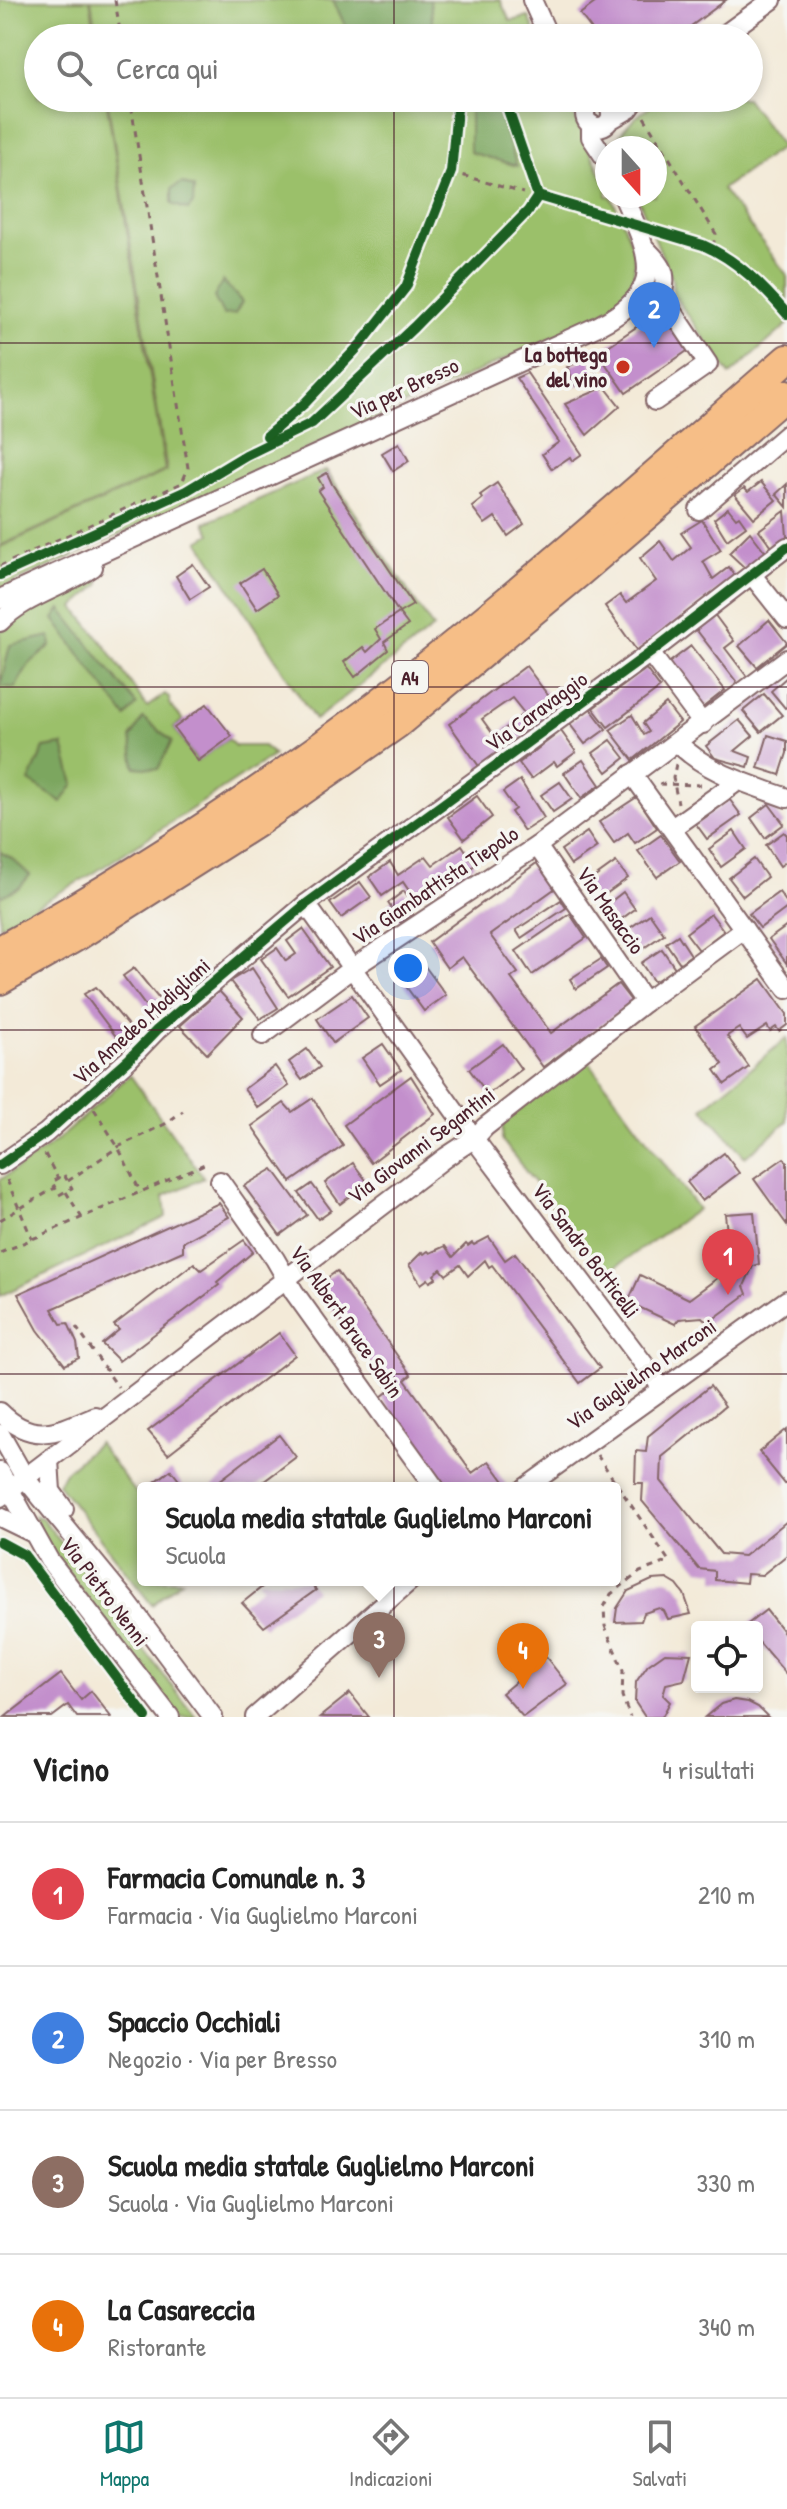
<!DOCTYPE html>
<html lang="it">
<head>
<meta charset="utf-8">
<style>
  body { margin:0; font-family:"Patrick Hand",sans-serif; background:#f6f6f6; color:#222 }
  .controls { position:absolute; right:24px; bottom:24px; display:grid; overflow:hidden; border-radius:8px; box-shadow:0 4px 12px #0003 }
  .controls button { width:72px; height:72px; display:grid; place-items:center; padding:0; border:0; border-bottom:2px solid #e0e0e0; background:#fff; color:#222; font:40px sans-serif }
  .compass { position:absolute; left:595px; top:136px; width:72px; height:72px; border-radius:50%; background:#fff; box-shadow:0 4px 12px #0003; rotate:159deg }
  .you { position:absolute; left:408px; top:968px; width:28px; height:28px; margin:-20px; border:6px solid #fff; border-radius:50%; background:#1a73e8; box-shadow:0 0 0 12px #1a73e833 }
  .badge { display:grid; place-items:center; width:52px; height:52px; border-radius:50%; background:#0f766e; color:#fff; font-size:26px; font-weight:700 }
  .pin { position:absolute; translate:-50% -66px; filter:drop-shadow(0 2px 4px #0008) }
  .pin::after { content:''; position:absolute; top:42px; width:28px; height:24px; background:inherit; clip-path:polygon(0 0,100% 0,50% 100%) }
  .popup { position:absolute; left:137px; top:1482px; width:484px; height:104px; box-sizing:border-box; display:grid; place-content:center; border-radius:8px; background:#fff; filter:drop-shadow(0 2px 6px #0005); font-size:26px; white-space:nowrap; color:#767676 }
  .popup b { font-size:30px; color:#222 }
  .popup::after { content:''; position:absolute; left:50%; top:100%; margin-left:-16px; border:16px solid transparent; border-top-color:#fff }
  .list { margin:0; padding:0; list-style:none }
  h2 { display:flex; justify-content:space-between; align-items:center; height:104px; margin:0; padding:0 32px; font-size:34px }
  h2 small { font-size:26px; font-weight:400; color:#767676 }
  .list li { display:grid; grid-template-columns:52px 1fr auto; gap:24px; align-items:center; box-sizing:border-box; height:144px; padding:0 32px; border-top:2px solid #e0e0e0 }
  .list b { display:block; font-size:30px; white-space:nowrap }
  .list p { margin:0; font-size:26px; white-space:nowrap; color:#767676 }
  .list em { font-size:26px; font-style:normal; color:#767676 }
  .icon { flex:none; width:44px; height:44px; fill:none; stroke:currentColor; stroke-width:2; stroke-linecap:round; stroke-linejoin:round }
  .map { position:relative; flex:none; width:787px; height:1717px; overflow:hidden }
  .search { position:absolute; background:#fff; box-shadow:0 4px 12px #0003; left:24px; right:24px; top:24px; height:88px; display:flex; align-items:center; gap:20px; box-sizing:border-box; padding:0 28px; border-radius:44px; color:#767676; font-size:30px }
  .sheet { height:680px; background:#fff }
  nav { display:flex; justify-content:space-around; align-items:center; box-sizing:border-box; height:112px; border-top:2px solid #e0e0e0; background:#fff; font-size:22px; color:#767676 }
  nav a { display:grid; justify-items:center; gap:4px }
  nav .on { color:#0f766e }
  .map>svg:first-child { display:block }
</style>
</head>
<body>
<div class="map">
<svg width="787" height="1717" viewBox="0 0 787 1717">
  <rect width="100%" height="100%" fill="#f6f6f2"/>
  <filter id="ink" filterUnits="userSpaceOnUse"><feTurbulence type="fractalNoise" baseFrequency=".0125" numOctaves="2"/><feDisplacementMap in="SourceGraphic" scale="16" xChannelSelector="R" yChannelSelector="G"/><feConvolveMatrix kernelMatrix="1 2 1 2 8 2 1 2 1" color-interpolation-filters="sRGB"/></filter>
  <filter id="wash" filterUnits="userSpaceOnUse"><feTurbulence type="fractalNoise" baseFrequency=".006" numOctaves="4" result="noise"/><feDisplacementMap in="SourceGraphic" scale="32" xChannelSelector="R" yChannelSelector="G"/><feGaussianBlur stdDeviation="1.8" result="paint"/><feColorMatrix in="noise" values="0 0 0 0 0 0 0 0 0 0 0 0 0 0 0 0 0 1.4 0 .05"/><feComposite in="paint" operator="in"/></filter>
  <g filter="url(#wash)">
    <rect width="100%" height="100%" fill="#f3ead8"/>
    <!-- green -->
    <g fill="#9bc06b" stroke="#72704b" stroke-width="2">
      <polygon points="0,0 90,0 96,38 38,38 38,98 106,98 165,471 0,546"/>
      <polygon points="91,0 500,0 510,21 529,17 538,38 97,38"/>
      <path d="M107 98H566L607 187V196H611C625 227 650 268 621 299 613 308 598 314 589 321L0 589V547L167 471Z"/>
      <path d="M662 98H746L782 147 722 189 787 275V325L730 375 673 294 672 279 637 196H655V148H617C618 125 645 111 662 98Z"/>
      <polygon points="326,470 433,628 315,720 199,541 211,534 205,523"/>
      <polygon points="97,574 100,584 74,607 107,648 147,707 165,694 169,698 170,705 183,720 174,728 197,761 228,739 235,746 263,746 274,755 94,873 0,926 0,782 4,756 0,726 0,632 24,609"/>
      <polygon points="787,1038 787,1122 745,1157 703,1108"/>
      <polygon points="586,1058 698,1209 604,1275 502,1140 503,1121"/>
      <polygon points="130,1075 204,1178 164,1196 166,1217 0,1296 0,1180 54,1143"/>
      <polygon points="98,1443 143,1502 143,1580 182,1580 152,1605 58,1484 66,1471"/>
      <polygon points="34,1516 42,1518 196,1717 177,1717 46,1544"/>
    </g>
    <!-- forest -->
    <g fill="#7ca65f" stroke="#636245" stroke-width="2">
      <polygon points="333,0 430,0 434,38 351,38"/>
      <polygon points="470,98 494,98 517,166 470,152"/>
      <polygon points="182,183 194,188 193,204 188,210 172,204 172,188"/>
      <polygon points="223,281 242,302 235,314 223,315 214,297"/>
      <polygon points="61,609 137,705 126,717 54,619"/>
      <polygon points="50,636 51,646 29,664 15,688 0,686 10,645"/>
      <polygon points="143,718 172,741 158,769 135,767 131,738"/>
      <polygon points="63,745 74,784 62,802 29,781 44,748"/>
      <polygon points="0,852 10,857 30,875 20,887 0,897"/>
    </g>
    <g id="blocks">
      <!-- building -->
      <g fill="#c38fcc" fill-rule="evenodd">
        <polygon points="599,0 726,0 675,38 598,38 580,14"/>
        <polygon points="663,309 690,349 626,393 598,353"/>
        <polygon points="589,357 598,376 576,386 567,367"/>
        <polygon points="527,373 582,454 572,461 570,457 552,469 542,454 559,442 516,378"/>
        <polygon points="605,387 620,406 587,435 565,404"/>
        <polygon points="399,443 409,461 393,471 382,453"/>
        <polygon points="327,473 332,484 413,605 399,613 408,625 384,642 388,650 355,677 344,662 363,647 367,652 381,639 375,629 399,613 318,491 323,487 318,478"/>
        <polygon points="761,482 776,500 754,518 735,495 744,488 748,492"/>
        <polygon points="497,483 524,524 508,536 495,517 485,524 472,507 482,499 480,495"/>
        <polygon points="787,484 787,507 776,494"/>
        <polygon points="728,508 736,518 739,516 746,526 727,540 714,519"/>
        <polygon points="785,511 787,536 772,547 759,530"/>
        <polygon points="702,520 721,550 703,561 713,579 729,567 736,577 637,651 605,606 620,595 626,603 656,581 640,558 660,541 674,561 691,547 681,533"/>
        <polygon points="750,532 767,554 747,570 729,553"/>
        <polygon points="193,564 209,587 190,599 176,576"/>
        <polygon points="262,569 278,595 257,609 240,583"/>
        <polygon points="714,614 734,641 725,648 748,678 739,685 695,628"/>
        <polygon points="769,620 787,643 757,667 739,646"/>
        <polygon points="691,646 725,690 701,709 666,665"/>
        <path d="M526 666 559 710 481 769 449 724ZM512 698 524 713 495 737 482 719Z"/>
        <polygon points="646,669 660,688 608,727 593,708"/>
        <polygon points="787,677 787,707 785,708 771,691"/>
        <polygon points="764,694 782,715 761,732 743,711"/>
        <polygon points="207,704 232,736 198,761 174,728"/>
        <polygon points="666,704 680,722 633,760 610,730 632,715 644,735 649,732 643,723"/>
        <polygon points="590,708 606,729 585,744 569,723"/>
        <polygon points="739,720 753,736 735,751 751,757 748,767 715,758 706,746"/>
        <polygon points="561,731 576,752 557,766 554,762 531,779 519,763"/>
        <polygon points="768,735 787,741 787,753 780,775 758,768"/>
        <polygon points="611,740 625,758 607,772 593,753"/>
        <polygon points="583,760 600,785 581,798 564,773"/>
        <polygon points="520,780 544,818 524,831 511,812 515,809 503,792"/>
        <polygon points="560,782 572,799 553,812 541,795"/>
        <polygon points="477,796 492,817 464,839 448,817"/>
        <polygon points="637,797 657,828 635,843 628,833 614,843 599,822"/>
        <polygon points="730,800 741,815 707,839 696,824"/>
        <polygon points="769,804 784,824 765,838 751,818"/>
        <polygon points="734,831 746,849 721,867 709,849"/>
        <polygon points="587,832 597,847 571,865 561,850"/>
        <polygon points="784,832 787,835 787,861 780,866 766,845"/>
        <polygon points="661,835 680,861 657,877 638,851"/>
        <polygon points="462,845 475,865 446,885 442,879 414,898 403,882 382,896 369,877 390,862 398,875 426,856 433,865"/>
        <polygon points="754,859 767,877 743,896 729,878"/>
        <polygon points="538,862 557,887 490,935 518,973 511,978 551,1033 618,984 632,1002 543,1067 462,957 447,968 429,942"/>
        <polygon points="616,862 628,878 596,901 584,885"/>
        <polygon points="360,882 371,897 341,918 330,903"/>
        <polygon points="404,891 412,901 406,905 413,914 401,923 388,903"/>
        <polygon points="623,892 635,909 616,923 604,907"/>
        <polygon points="779,892 787,903 787,908 760,928 749,914"/>
        <polygon points="561,900 566,908 521,938 516,930"/>
        <polygon points="570,914 586,938 532,975 516,951"/>
        <polygon points="650,914 664,934 638,952 624,932"/>
        <polygon points="711,914 724,931 699,950 686,933"/>
        <polygon points="787,926 787,964 769,939"/>
        <polygon points="303,929 330,967 288,996 261,959 277,948 286,961 296,954 287,941"/>
        <polygon points="678,935 691,955 680,963 666,943"/>
        <polygon points="662,949 675,968 654,982 641,963"/>
        <polygon points="601,959 607,968 576,989 570,979"/>
        <polygon points="421,961 446,995 424,1011 399,977"/>
        <polygon points="134,968 168,1010 156,1020 123,976"/>
        <polygon points="252,968 278,1008 260,1019 230,981"/>
        <polygon points="762,979 787,1014 787,1025 779,1031 776,1027 770,1031 767,1026 747,1039 739,1028 727,1036 749,1067 725,1084 715,1070 723,1064 695,1026"/>
        <polygon points="96,987 137,1036 124,1047 84,994"/>
        <polygon points="219,991 243,1017 207,1054 180,1026"/>
        <polygon points="352,995 368,1018 333,1043 317,1019"/>
        <polygon points="383,1044 401,1070 380,1084 362,1058"/>
        <polygon points="503,1044 521,1069 488,1094 469,1069"/>
        <polygon points="307,1049 320,1067 302,1080 289,1062"/>
        <polygon points="275,1066 289,1086 258,1108 244,1089"/>
        <polygon points="411,1076 435,1114 371,1163 344,1125"/>
        <polygon points="313,1098 343,1146 291,1182 252,1126 284,1103 292,1112"/>
        <polygon points="724,1153 739,1173 702,1201 687,1182"/>
        <polygon points="784,1158 787,1162 787,1225 754,1179"/>
        <polygon points="353,1163 368,1183 340,1204 325,1183"/>
        <polygon points="273,1169 307,1215 280,1235 244,1186"/>
        <polygon points="312,1184 331,1210 318,1219 299,1193"/>
        <polygon points="219,1203 229,1217 183,1242 183,1251 52,1309 61,1324 68,1323 77,1343 79,1358 65,1365 38,1330 18,1294"/>
        <polygon points="754,1212 759,1264 753,1266 744,1286 747,1294 708,1323 702,1317 679,1319 675,1324 628,1302 640,1275 689,1299 731,1268 725,1214"/>
        <polygon points="489,1237 505,1260 515,1253 600,1368 580,1383 492,1265 489,1267 485,1260 468,1276 460,1265 446,1275 441,1269 434,1275 436,1278 430,1282 428,1279 421,1284 409,1265 422,1252 424,1254 428,1251 430,1253 445,1246 453,1257 466,1244 468,1246 472,1243 474,1245"/>
        <polygon points="244,1240 253,1252 217,1282 219,1285 119,1361 102,1344 119,1330 114,1325 194,1263 201,1270"/>
        <polygon points="337,1271 411,1375 405,1380 472,1473 489,1461 506,1484 501,1488 446,1488 381,1397 390,1390 316,1286"/>
        <polygon points="279,1333 295,1355 168,1454 148,1431"/>
        <polygon points="710,1386 725,1406 662,1457 661,1481 721,1554 744,1556 787,1521 787,1555 762,1575 747,1574 746,1583 715,1580 715,1571 699,1569 642,1501 643,1483 635,1483 636,1451 646,1452 648,1436"/>
        <polygon points="787,1429 787,1483 785,1484 759,1452"/>
        <polygon points="279,1435 296,1457 255,1488 210,1488"/>
        <polygon points="171,1470 185,1488 147,1488"/>
        <polygon points="667,1579 677,1585 684,1594 691,1614 668,1619 664,1611 659,1608 644,1613 641,1621 615,1622 617,1608 628,1591 652,1580"/>
        <polygon points="257,1580 307,1580 316,1590 264,1627 242,1603 262,1587"/>
        <polygon points="766,1610 787,1636 787,1675 757,1640 757,1627 744,1627"/>
        <polygon points="531,1638 567,1684 523,1717 502,1693 526,1673 512,1654"/>
        <polygon points="665,1653 691,1654 684,1680 666,1684 663,1695 670,1702 662,1717 645,1717 635,1702 636,1682 648,1665"/>
        <polygon points="61,1674 81,1700 91,1691 111,1717 77,1717 68,1705 52,1717 5,1717"/>
        <polygon points="350,1693 369,1717 320,1717"/>
        <polygon points="734,1700 748,1702 758,1707 768,1717 705,1717 721,1704"/>
      </g>
    </g>
  </g>
  <g filter="url(#ink)">
    <use href="#blocks" fill-opacity="0" stroke="#856668" stroke-width="2"/>
    <g fill="none" stroke-linecap="round" stroke-linejoin="round">
      <defs>
        <g id="minor">
          <polyline points="532,0 549,38"/>
          <polyline points="720,38 772,0"/>
          <circle cx="598" cy="114" r="13"/>
          <polyline points="610,120 629,109 637,98"/>
          <polyline points="591,124 591,137 607,161"/>
          <path d="M645 248C660 263 668 270 663 292L655 298"/>
          <polyline points="655,401 708,364 665,300 663,292"/>
          <polyline points="699,510 787,434"/>
          <polyline points="752,575 787,619"/>
          <path d="M0 599 598 326C668 290 650 256 623 196"/>
          <path d="M0 622C23 597 64 587 93 567"/>
          <polyline points="650,653 703,724"/>
          <path d="M678 743C707 773 749 784 787 798"/>
          <polyline points="632,774 787,989"/>
          <polyline points="672,828 738,781"/>
          <polyline points="537,846 645,1002"/>
          <polyline points="306,904 481,1148 662,1388"/>
          <polyline points="263,1035 354,967 537,846 787,659"/>
          <polyline points="0,1165 46,1133 129,1059 157,1030 306,904 650,653 787,547"/>
          <polyline points="220,1181 275,1259 294,1292 435,1488"/>
          <path d="M0 1412C33 1445 57 1432 95 1416"/>
          <polyline points="0,1434 25,1478 127,1602 213,1717"/>
          <polyline points="49,1460 51,1491 64,1509"/>
          <polyline points="0,1472 49,1560 170,1717"/>
          <polyline points="525,1488 787,1300"/>
          <polyline points="0,1497 446,1157 475,1138 485,1127 645,1002 744,929"/>
          <polyline points="0,1517 33,1533"/>
          <polyline points="255,1717 411,1580"/>
        </g>
        <g id="highway">
          <path d="M0 950C129 879 253 798 370 710 515 600 650 478 787 359"/>
          <polyline points="0,980 79,935 256,823 397,724 580,572 787,394"/>
        </g>
      </defs>
      <!-- minor casing -->
      <use href="#minor" stroke="#856668" stroke-width="22"/>
      <!-- highway casing -->
      <use href="#highway" stroke="#856668" stroke-width="32"/>
      <!-- path -->
      <g stroke="#856668" stroke-width="3" stroke-dasharray="6 6" stroke-linecap="butt">
        <polyline points="115,0 121,38"/>
        <polyline points="644,117 716,234 712,249"/>
        <polyline points="451,172 523,193"/>
        <polyline points="0,566 182,483 188,468 130,98"/>
        <polyline points="676,764 673,778 678,803"/>
        <polyline points="659,784 703,785"/>
        <polyline points="94,1109 118,1147 141,1193"/>
        <polyline points="45,1154 58,1179"/>
        <polygon points="64,1175 72,1188 59,1195 52,1182"/>
        <polyline points="7,1180 32,1239"/>
        <polyline points="68,1181 118,1147 165,1124 183,1111"/>
        <polyline points="66,1192 82,1218"/>
        <polyline points="0,1220 55,1188"/>
        <polyline points="0,1253 207,1163"/>
        <polyline points="76,1327 118,1387"/>
        <polyline points="597,1455 669,1561 640,1572 611,1594 604,1607 605,1626 623,1671 622,1696 630,1717"/>
      </g>
      <!-- minor -->
      <use href="#minor" stroke="#fff" stroke-width="18"/>
      <!-- highway -->
      <use href="#highway" stroke="#f6be87" stroke-width="28"/>
      <defs>
        <g id="cycleway">
          <path d="M504 98 538 196 703 245C737 260 763 286 787 314"/>
          <polyline points="267,436 305,403 361,344 406,287 451,172 458,98"/>
          <polyline points="0,575 186,491 246,455 312,423 414,327 528,211 538,196"/>
          <polyline points="0,1165 46,1133 129,1059 157,1030 306,904 650,653 787,547"/>
          <polyline points="0,1542 24,1555 146,1717"/>
        </g>
      </defs>
      <!-- cycleway casing -->
      <use href="#cycleway" stroke="#f6f6f2" stroke-width="15"/>
      <!-- cycleway -->
      <use href="#cycleway" stroke="#1b5e20" stroke-width="10"/>
    </g>
  </g>
  <!-- grid -->
  <path fill="none" stroke="#4a1f2b" stroke-width="2" stroke-opacity="0.55" d="M394 0V38M394 98V1717M0 343H787M0 687H787M0 1030H787M0 1374H787"/>
  <!-- markers -->
  <circle fill="#c8321e" stroke="#f6f6f2" stroke-width="3" cx="623" cy="367" r="8"/>
  <g text-anchor="middle" dominant-baseline="central" stroke-width="7" stroke-linejoin="round" paint-order="stroke">
    <!-- shield labels -->
    <rect fill="#f6f6f2" stroke="#7e6067" stroke-width="2" x="392" y="661" width="36" height="32" rx="6"/>
    <g font-size="20" font-weight="bold" fill="#4a1f2b">
      <text x="410" y="677">A4</text>
    </g>
    <!-- poi labels -->
    <g font-size="22" font-weight="bold" fill="#4a1f2b" stroke="#f6f6f2" text-anchor="end">
      <text x="607" y="354">La bottega<tspan x="607" dy="25">del vino</tspan></text>
    </g>
    <!-- street labels -->
    <g font-size="22" fill="#4a1f2b" stroke="#f6f6f2">
      <text transform="translate(404 388) rotate(-25)">Via per Bresso</text>
      <text transform="translate(536 711) rotate(-36)">Via Caravaggio</text>
      <text transform="translate(435 885) rotate(-34)">Via Giambattista Tiepolo</text>
      <text transform="translate(611 910) rotate(55)">Via Masaccio</text>
      <text transform="translate(141 1021) rotate(-42)">Via Amedeo Modigliani</text>
      <text transform="translate(421 1145) rotate(-37)">Via Giovanni Segantini</text>
      <text transform="translate(586 1250) rotate(53)">Via Sandro Botticelli</text>
      <text transform="translate(347 1321) rotate(55)">Via Albert Bruce Sabin</text>
      <text transform="translate(641 1374) rotate(-35)">Via Guglielmo Marconi</text>
      <text transform="translate(105 1591) rotate(53)">Via Pietro Nenni</text>
    </g>
  </g>
</svg>
<div class="controls">
<button><svg class="icon" aria-label="locate" viewBox="0 0 24 24"><circle cx="12" cy="12" r="6"/><path d="M12 2v4M12 18v4M2 12h4M18 12h4"/></svg></button>
</div>
<svg class="compass" viewBox="-18 -18 36 36"><path d="M0-13l5 13h-10z" fill="#e53935"/><path d="M0 13l5-13h-10z" fill="#767676"/></svg>
<div class="you"></div>
<div class="pin badge" style="left:728px;top:1295px;background:#e0444e">1</div>
<div class="pin badge" style="left:654px;top:348px;background:#3f7fe0">2</div>
<div class="pin badge" style="left:379px;top:1678px;background:#8d6e63">3</div>
<div class="popup"><b>Scuola media statale Guglielmo Marconi</b>Scuola</div>
<div class="pin badge" style="left:523px;top:1689px;background:#e8710a">4</div>
<div class="search"><svg class="icon" aria-label="search" viewBox="0 0 24 24"><circle cx="10" cy="10" r="6"/><path d="M15 15l6 6"/></svg>Cerca qui</div>
</div>
<section class="sheet">
<h2>Vicino<small>4 risultati</small></h2>
<ul class="list">
<li><span class="badge" style="background:#e0444e">1</span><div><b>Farmacia Comunale n. 3</b><p>Farmacia · Via Guglielmo Marconi</p></div><em>210 m</em></li>
<li><span class="badge" style="background:#3f7fe0">2</span><div><b>Spaccio Occhiali</b><p>Negozio · Via per Bresso</p></div><em>310 m</em></li>
<li><span class="badge" style="background:#8d6e63">3</span><div><b>Scuola media statale Guglielmo Marconi</b><p>Scuola · Via Guglielmo Marconi</p></div><em>330 m</em></li>
<li><span class="badge" style="background:#e8710a">4</span><div><b>La Casareccia</b><p>Ristorante</p></div><em>340 m</em></li>
</ul>
</section>
<nav>
<a class="on"><svg class="icon" aria-label="map" viewBox="0 0 24 24"><path d="M3 6l6-2 6 2 6-2v14l-6 2-6-2-6 2zM9 4v14M15 6v14"/></svg>Mappa</a>
<a><svg class="icon" aria-label="directions" viewBox="0 0 24 24"><path d="M12 3l9 9-9 9-9-9zM9 14v-3h6M13 9l2 2-2 2"/></svg>Indicazioni</a>
<a><svg class="icon" aria-label="saved" viewBox="0 0 24 24"><path d="M7 4h10v16l-5-4-5 4z"/></svg>Salvati</a>
</nav>
</body>
</html>
